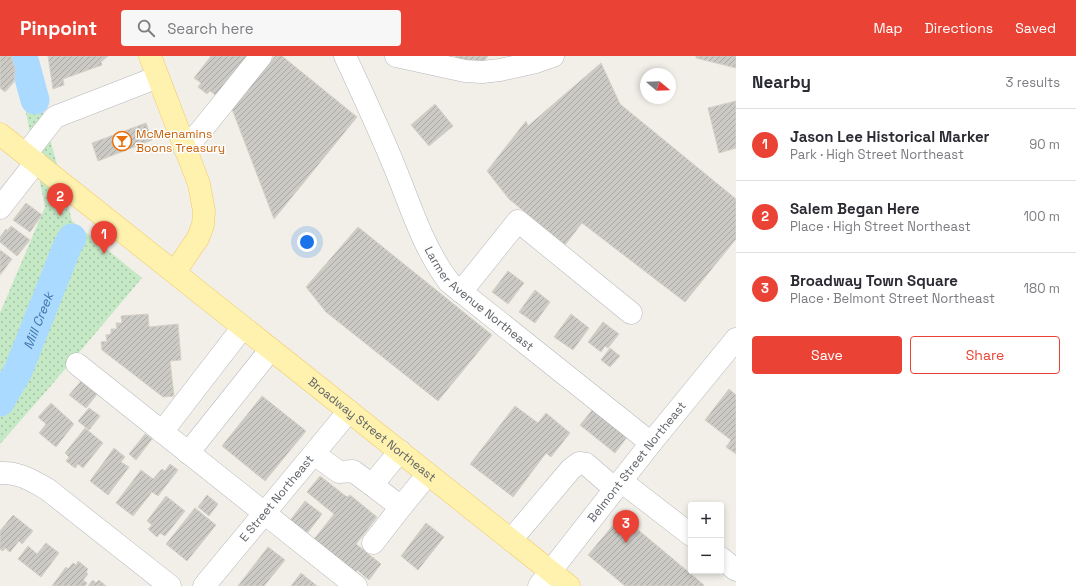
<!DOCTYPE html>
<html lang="en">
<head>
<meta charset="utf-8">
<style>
  body { margin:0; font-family:"Space Grotesk",sans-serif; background:#f7f7f7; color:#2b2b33 }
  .controls { position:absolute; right:12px; bottom:12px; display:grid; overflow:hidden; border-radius:4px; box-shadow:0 2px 6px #0003 }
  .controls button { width:36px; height:36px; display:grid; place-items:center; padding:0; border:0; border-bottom:1px solid #e1e1e2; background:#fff; color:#2b2b33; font:20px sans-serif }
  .compass { position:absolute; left:640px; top:12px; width:36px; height:36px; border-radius:50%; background:#fff; box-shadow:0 2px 6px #0003; rotate:109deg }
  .you { position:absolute; left:307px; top:186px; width:14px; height:14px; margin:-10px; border:3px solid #fff; border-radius:50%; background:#1a73e8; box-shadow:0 0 0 6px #1a73e833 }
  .badge { display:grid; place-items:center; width:26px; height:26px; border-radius:50%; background:#ea4335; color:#fff; font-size:13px; font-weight:700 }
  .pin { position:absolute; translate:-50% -33px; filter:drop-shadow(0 1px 2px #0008) }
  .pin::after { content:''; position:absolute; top:21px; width:14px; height:12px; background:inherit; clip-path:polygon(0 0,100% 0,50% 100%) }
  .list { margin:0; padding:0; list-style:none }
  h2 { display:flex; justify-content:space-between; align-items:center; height:52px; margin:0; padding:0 16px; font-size:17px }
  h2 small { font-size:13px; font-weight:400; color:#7c7c81 }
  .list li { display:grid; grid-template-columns:26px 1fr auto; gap:12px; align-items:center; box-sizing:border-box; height:72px; padding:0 16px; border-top:1px solid #e1e1e2 }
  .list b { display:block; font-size:15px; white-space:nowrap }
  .list p { margin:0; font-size:13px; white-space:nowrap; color:#7c7c81 }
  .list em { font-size:13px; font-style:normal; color:#7c7c81 }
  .actions { display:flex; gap:8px; padding:12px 16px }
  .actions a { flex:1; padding:9px 0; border:1px solid #ea4335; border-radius:4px; text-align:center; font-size:14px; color:#ea4335 }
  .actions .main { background:#ea4335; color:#fff }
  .icon { flex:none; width:22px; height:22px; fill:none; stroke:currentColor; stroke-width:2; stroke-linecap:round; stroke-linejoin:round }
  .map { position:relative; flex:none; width:736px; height:530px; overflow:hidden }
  header { display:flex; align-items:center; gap:24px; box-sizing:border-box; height:56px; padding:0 20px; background:#ea4335; color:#fff }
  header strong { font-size:19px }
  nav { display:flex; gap:22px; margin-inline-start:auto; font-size:14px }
  .search { width:280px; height:36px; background:#f7f7f7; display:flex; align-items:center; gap:10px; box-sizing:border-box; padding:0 14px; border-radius:4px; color:#7c7c81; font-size:15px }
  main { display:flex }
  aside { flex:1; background:#fff }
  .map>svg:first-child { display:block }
</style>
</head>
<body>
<header>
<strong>Pinpoint</strong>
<div class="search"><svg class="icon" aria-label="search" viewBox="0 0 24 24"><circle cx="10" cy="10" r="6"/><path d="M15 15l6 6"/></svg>Search here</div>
<nav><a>Map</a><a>Directions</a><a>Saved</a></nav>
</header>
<main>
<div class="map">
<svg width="736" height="530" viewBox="0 0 736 530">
  <defs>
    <pattern id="grass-dots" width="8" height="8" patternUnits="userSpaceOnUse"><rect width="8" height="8" fill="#c5e8c5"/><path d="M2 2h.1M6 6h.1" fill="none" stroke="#a3c0a4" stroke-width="1.8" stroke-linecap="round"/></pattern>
    <pattern id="building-hatch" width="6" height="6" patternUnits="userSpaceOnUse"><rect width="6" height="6" fill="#cccac5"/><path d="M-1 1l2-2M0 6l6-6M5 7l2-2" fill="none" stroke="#a9a8a4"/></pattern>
  </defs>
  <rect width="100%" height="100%" fill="#f1efe8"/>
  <!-- grass -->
  <polygon fill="url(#grass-dots)" points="13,0 28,0 72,165 142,222 49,332 0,388 0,257 45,151 17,12"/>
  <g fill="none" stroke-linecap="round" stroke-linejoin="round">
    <!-- river -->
    <g stroke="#aadaff" stroke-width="29">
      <polyline points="23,0 35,44"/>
      <path id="s1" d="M0 346 18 315 67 191 72 182"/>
    </g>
  </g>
  <!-- building -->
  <g fill="url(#building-hatch)" stroke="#d6d1c6">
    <polygon points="0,0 11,0 15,13 14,26 5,36 0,32"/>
    <polygon points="48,0 108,0 101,6 102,9 63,23 64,29 53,33"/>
    <polygon points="211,0 250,0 218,41 210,35 207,38 198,31 201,27 194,22"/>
    <polygon points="275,0 282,0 357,61 274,163 232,53"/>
    <polygon points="456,0 488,0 478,13 451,9"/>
    <polygon points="696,0 736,0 736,12 696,2"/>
    <polygon points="601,7 620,48 736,143 736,183 685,246 582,167 565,189 509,143 487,115 526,65 528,70"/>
    <polygon points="736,45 736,92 719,97 708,52"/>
    <polygon points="435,48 453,70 429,90 411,69"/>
    <polygon points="146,67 152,84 98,105 92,87"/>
    <polygon points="26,147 42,159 30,176 13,164"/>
    <polygon points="11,170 30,184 17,200 0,186 0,181 6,173 7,175"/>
    <polygon points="358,171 492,279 438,345 326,256 306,231"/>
    <polygon points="0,194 12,203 0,219"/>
    <polygon points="508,215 524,227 508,248 492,236"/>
    <polygon points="535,234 550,246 535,267 519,256"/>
    <polygon points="148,258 149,271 178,268 181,304 170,305 174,340 163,341 102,294 101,286 107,285 106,279 111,278 111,273 117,273 116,267 122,267 121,260"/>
    <polygon points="571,258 589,272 573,294 554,281"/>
    <polygon points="603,266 619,278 608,292 605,290 601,296 588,286"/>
    <polygon points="610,292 620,300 610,311 601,304"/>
    <polygon points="82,324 98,337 86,352 69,339"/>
    <polygon points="729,333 736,339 736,398 726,391 731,384 705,364"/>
    <polygon points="262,340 306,375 265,425 222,390"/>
    <polygon points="51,347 74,368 56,391 39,377 46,368 38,361"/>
    <polygon points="515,350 538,367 546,357 570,377 551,401 546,397 513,441 470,408"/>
    <polygon points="89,352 100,360 89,374 78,365"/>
    <polygon points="593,353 627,381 615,397 580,369"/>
    <polygon points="85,372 103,387 83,412 78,408 75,412 66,405 69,401 65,397"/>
    <polygon points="145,378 152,383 136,404 129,398"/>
    <polygon points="114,392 125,401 121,406 129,411 108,439 90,425"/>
    <polygon points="170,408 178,414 158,440 152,436 133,460 116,447 141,414 153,423 162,413 165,415"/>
    <polygon points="320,420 347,441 350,439 377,461 356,488 381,508 369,524 357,514 352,520 311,487 334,458 307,436"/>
    <polygon points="207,439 218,448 209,460 198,451"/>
    <polygon points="166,440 185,455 165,480 160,477 157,481 148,473 152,469 147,465"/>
    <polygon points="305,445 322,458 305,480 288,467"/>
    <polygon points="195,452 216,469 187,505 166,488"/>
    <polygon points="13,459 33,475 22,488 19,485 10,496 5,492 3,495 0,493 0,475"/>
    <polygon points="426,467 444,481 418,514 401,500"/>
    <polygon points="630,467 704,529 703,530 625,530 588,499 614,468 623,475"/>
    <polygon points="46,487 59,497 41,521 18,503 28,490 37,498"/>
    <polygon points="268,491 285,504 264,530 238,530"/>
    <polygon points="78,505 88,513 86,516 88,518 83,524 87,527 85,530 52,530 66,511 68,513 73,507 76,509"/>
    <polygon points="301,517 317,530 291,530"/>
    <polygon points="93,524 96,527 99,524 106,530 88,530"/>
  </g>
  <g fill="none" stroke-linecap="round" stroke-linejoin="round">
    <defs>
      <g id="minor">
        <path id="s2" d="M345 0C363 39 381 77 397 117 412 154 424 193 449 226L651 387"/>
        <polyline points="396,0 465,15 482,16 500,14 536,6 553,0"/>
        <polyline points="185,93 204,71 261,0"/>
        <polyline points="26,98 55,61 158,21"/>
        <polyline points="0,152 36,106"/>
        <polyline points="461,236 518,165 631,257"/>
        <polyline points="77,308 356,530"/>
        <polyline points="162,376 243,271"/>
        <polyline points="400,395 372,429 401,451"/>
        <polyline points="188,397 271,293"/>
        <polyline points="314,398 339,416 353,415 372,429"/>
        <path d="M0 417C19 416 31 424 47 433L170 530"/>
        <polyline points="621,425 691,479"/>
        <polyline points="511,484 571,413 579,407 586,408 615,433"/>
        <polyline points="373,487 401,451 428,418"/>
        <polyline points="721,502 736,514"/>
        <path id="s3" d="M204 530 349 355"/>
        <path id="s4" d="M539 530 651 387 736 283"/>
      </g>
      <g id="major">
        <polyline points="150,0 199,128 204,155 203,169 198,182 175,216"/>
        <path id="s5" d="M0 78 569 530"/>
      </g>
    </defs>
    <!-- minor casing -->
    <use href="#minor" stroke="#b5b8bc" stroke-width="23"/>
    <!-- major casing -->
    <use href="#major" stroke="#f2c960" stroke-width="23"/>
    <!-- minor -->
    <use href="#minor" stroke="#fff" stroke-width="22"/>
    <!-- major -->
    <use href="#major" stroke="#fff2af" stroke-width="22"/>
  </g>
  <!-- icons -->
  <defs>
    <symbol id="bar-ring" viewBox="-11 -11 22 22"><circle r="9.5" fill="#fff" stroke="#e8710a" stroke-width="1.5"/><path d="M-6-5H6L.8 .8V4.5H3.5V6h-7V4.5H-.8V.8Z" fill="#e8710a"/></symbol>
  </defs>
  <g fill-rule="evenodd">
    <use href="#bar-ring" x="111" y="74" width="22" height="22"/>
  </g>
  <g text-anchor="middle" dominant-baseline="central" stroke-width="3" stroke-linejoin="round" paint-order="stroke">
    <!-- food labels -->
    <g font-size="12" fill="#c56008" stroke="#fff" text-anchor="start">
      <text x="136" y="78">McMenamins<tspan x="136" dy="14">Boons Treasury</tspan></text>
    </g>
    <!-- street labels -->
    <g font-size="12" fill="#5f6368" stroke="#fff">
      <text stroke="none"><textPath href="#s2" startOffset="282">Larmer Avenue Northeast</textPath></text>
      <text stroke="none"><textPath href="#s5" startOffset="475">Broadway Street Northeast</textPath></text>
      <text stroke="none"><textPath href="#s4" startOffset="158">Belmont Street Northeast</textPath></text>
      <text stroke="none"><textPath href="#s3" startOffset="114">E Street Northeast</textPath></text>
    </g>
    <!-- water labels -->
    <g font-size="13" font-style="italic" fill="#4174aa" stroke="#fff">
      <text stroke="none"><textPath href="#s1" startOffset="90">Mill Creek</textPath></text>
    </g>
  </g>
</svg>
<div class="controls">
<button>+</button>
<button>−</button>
</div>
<svg class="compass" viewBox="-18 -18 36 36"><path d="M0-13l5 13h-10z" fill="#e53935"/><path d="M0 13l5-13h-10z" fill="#7c7c81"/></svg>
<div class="you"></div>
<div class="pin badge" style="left:104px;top:198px">1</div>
<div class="pin badge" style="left:60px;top:160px">2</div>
<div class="pin badge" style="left:626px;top:487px">3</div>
</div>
<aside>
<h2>Nearby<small>3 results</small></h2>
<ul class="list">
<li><span class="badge">1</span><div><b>Jason Lee Historical Marker</b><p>Park · High Street Northeast</p></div><em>90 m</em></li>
<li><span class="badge">2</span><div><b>Salem Began Here</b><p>Place · High Street Northeast</p></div><em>100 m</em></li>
<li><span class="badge">3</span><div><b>Broadway Town Square</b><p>Place · Belmont Street Northeast</p></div><em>180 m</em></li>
</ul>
<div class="actions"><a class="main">Save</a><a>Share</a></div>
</aside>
</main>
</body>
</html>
